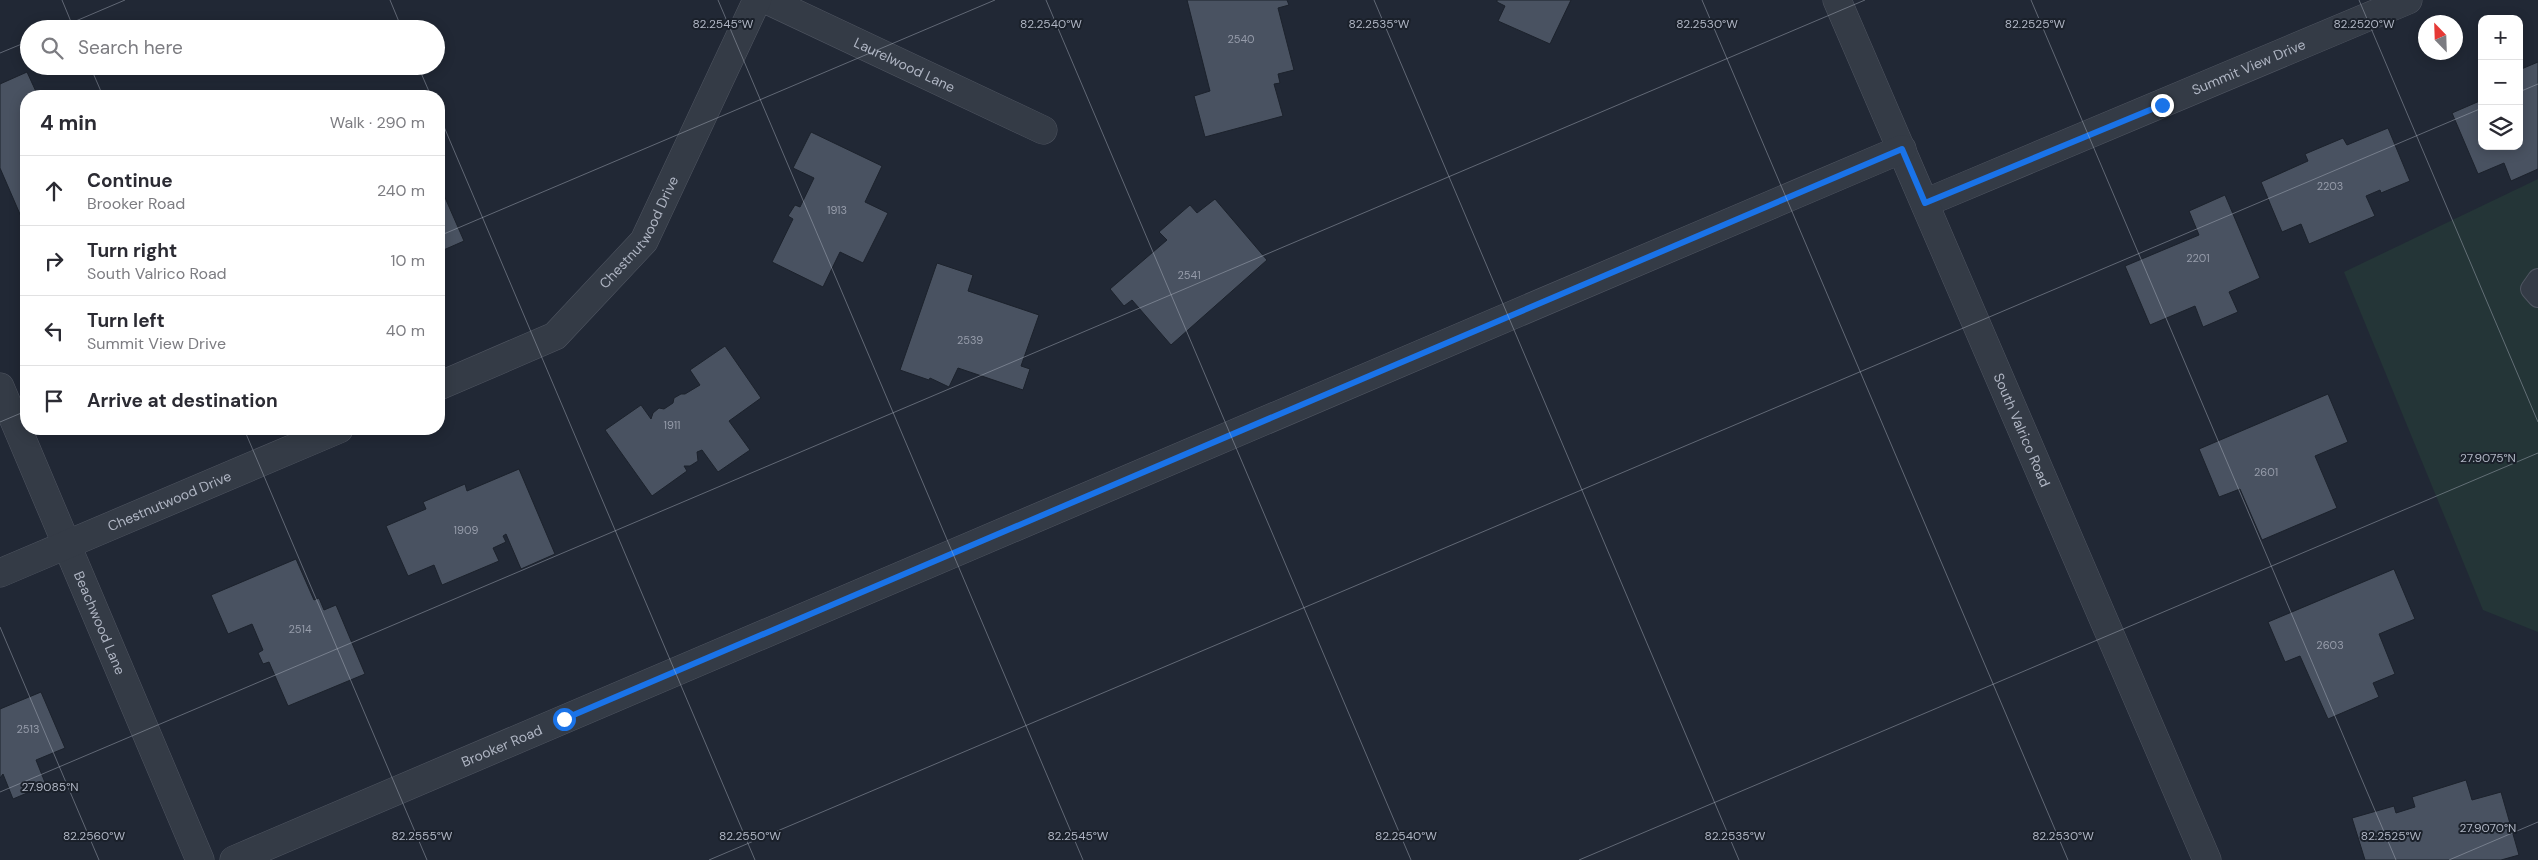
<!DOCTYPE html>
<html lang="en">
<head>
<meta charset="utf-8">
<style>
  body { margin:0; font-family:"DM Sans",sans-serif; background:#f2f2f3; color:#2b2b33 }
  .controls { position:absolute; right:15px; top:15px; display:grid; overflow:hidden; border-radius:10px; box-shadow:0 2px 12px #0003 }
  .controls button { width:45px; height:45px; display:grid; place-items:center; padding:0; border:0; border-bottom:1px solid #e1e1e2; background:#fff; color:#2b2b33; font:25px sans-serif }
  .compass { position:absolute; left:2418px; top:15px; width:45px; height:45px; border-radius:50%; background:#fff; box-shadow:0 2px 12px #0003; rotate:337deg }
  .stop { position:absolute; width:15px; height:15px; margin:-11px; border:4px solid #1a73e8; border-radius:50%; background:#fff }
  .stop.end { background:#1a73e8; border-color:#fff; box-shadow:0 1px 5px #0008 }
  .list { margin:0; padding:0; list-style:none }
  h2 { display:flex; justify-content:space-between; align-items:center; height:65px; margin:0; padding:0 20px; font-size:21px }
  h2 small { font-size:16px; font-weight:400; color:#7c7c81 }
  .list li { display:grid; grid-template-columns:32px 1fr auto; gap:15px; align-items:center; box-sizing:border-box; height:70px; padding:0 20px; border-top:1px solid #e1e1e2 }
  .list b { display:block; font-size:19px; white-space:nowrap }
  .list p { margin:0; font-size:16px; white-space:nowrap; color:#7c7c81 }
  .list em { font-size:16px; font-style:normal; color:#7c7c81 }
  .icon { flex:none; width:28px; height:28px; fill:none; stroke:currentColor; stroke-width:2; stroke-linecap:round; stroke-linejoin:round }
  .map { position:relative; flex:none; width:2538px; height:860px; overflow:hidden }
  .search { position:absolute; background:#fff; box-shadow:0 2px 12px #0003; left:20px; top:20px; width:425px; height:55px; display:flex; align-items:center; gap:12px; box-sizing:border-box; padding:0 18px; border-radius:28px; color:#7c7c81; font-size:19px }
  .panel { position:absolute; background:#fff; box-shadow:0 2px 12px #0003; left:20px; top:90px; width:425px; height:345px; border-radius:20px }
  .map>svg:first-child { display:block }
</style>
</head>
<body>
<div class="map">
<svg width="2538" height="860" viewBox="0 0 2538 860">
  <rect width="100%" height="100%" fill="#212835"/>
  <!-- green -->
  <polygon fill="#243537" points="2538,179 2538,632 2483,610 2344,272"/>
  <!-- building -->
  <g fill="#495261" stroke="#1c222c">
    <polygon points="1187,0 1287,0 1289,5 1278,8 1294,70 1278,74 1280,83 1274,84 1283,116 1205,137 1194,96 1210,91"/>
    <polygon points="1497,0 1571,0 1550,44 1498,21 1505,6 1497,2"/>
    <polygon points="2538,62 2538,169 2511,181 2504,163 2478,174 2452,113 2482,100 2482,146 2519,146 2519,70"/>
    <polygon points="27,72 38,96 26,96 26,228 0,168 0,84"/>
    <polygon points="2388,128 2410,181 2381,193 2380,190 2366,196 2375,216 2309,244 2301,224 2282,232 2261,182 2308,161 2305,154 2343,138 2347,145"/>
    <polygon points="811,132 882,166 865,202 888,213 863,263 840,252 823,287 772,262 793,219 788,216 795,205 800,207 814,178 793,168"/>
    <polygon points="443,193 464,241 439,252 439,195"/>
    <polygon points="2225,195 2260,278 2229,292 2238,312 2203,327 2195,306 2150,325 2125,266 2199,235 2189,211"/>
    <polygon points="1215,199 1267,260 1171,345 1132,300 1124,306 1110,289 1167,240 1159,232 1190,205 1197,213"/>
    <polygon points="937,263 973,275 968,291 1039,315 1021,366 1030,369 1023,390 958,368 949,387 930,378 929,380 900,370"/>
    <polygon points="725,346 761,398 729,421 750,450 718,472 702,450 697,452 698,461 690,466 684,466 687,471 652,496 605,430 641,405 651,419 653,413 659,408 664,409 673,403 674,398 681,394 685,394 700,385 690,370"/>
    <polygon points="2328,394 2348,442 2315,456 2337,508 2262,540 2240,489 2219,497 2199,449"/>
    <polygon points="519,469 555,554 521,569 506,534 503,536 506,542 493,548 499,561 442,585 434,565 408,576 386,526 426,509 423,502 465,484 467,491"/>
    <polygon points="296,559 314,600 319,598 324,610 336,605 365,674 288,706 269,662 263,664 258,653 263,650 252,624 228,634 211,595"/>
    <polygon points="2394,569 2415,619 2379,634 2395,674 2373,683 2379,697 2328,719 2300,656 2285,662 2268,622"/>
    <polygon points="41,692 65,748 36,760 46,785 13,799 3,774 0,778 0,709"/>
    <polygon points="2466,780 2472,800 2501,792 2519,855 2501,860 2365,860 2352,818 2394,806 2396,813 2415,807 2412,797"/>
  </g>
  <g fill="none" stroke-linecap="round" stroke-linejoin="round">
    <defs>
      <polyline id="service" points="2538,279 2531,289 2538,297"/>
      <g id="minor">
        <path id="s1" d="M767 0 1043 130"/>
        <path id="s2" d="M1925 203 2408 0"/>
        <path id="s3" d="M439 386 555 336 644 241 757 0"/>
        <path id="s4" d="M0 387 200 860"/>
        <path id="s5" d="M0 573 339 429"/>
      </g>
      <g id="tertiary">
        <path id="s6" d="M1837 0 2207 860"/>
        <path id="s7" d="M234 860 1902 149"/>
      </g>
    </defs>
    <!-- service casing -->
    <use href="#service" stroke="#4f5561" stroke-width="22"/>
    <!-- minor casing -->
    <use href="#minor" stroke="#4f5561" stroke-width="29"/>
    <!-- tertiary casing -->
    <use href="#tertiary" stroke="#4f5561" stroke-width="29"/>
    <!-- service -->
    <use href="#service" stroke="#343b46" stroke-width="20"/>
    <!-- minor -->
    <use href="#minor" stroke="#343b46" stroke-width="28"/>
    <!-- tertiary -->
    <use href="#tertiary" stroke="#343b46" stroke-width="28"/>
  </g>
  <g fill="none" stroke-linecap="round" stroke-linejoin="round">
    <!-- route -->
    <polyline stroke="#1a73e8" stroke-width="6" points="564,719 1902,149 1925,203 2162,105"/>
  </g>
  <!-- ticks -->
  <path fill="none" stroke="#afb5c3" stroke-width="1" stroke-opacity="0.45" d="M62 0 74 29M390 0 402 29M718 0 1083 860M1046 0 1411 860M1374 0 1739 860M1702 0 2068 860M2031 0 2396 860M2359 0 2538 422M57 29 125 0M0 53 29 41M90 66 103 96M418 66 431 96M2519 92 2538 84M439 115 755 860M439 236 995 0M0 422 26 411M244 429 427 860M0 627 99 860M0 792 1865 0M709 860 2482 108M1579 860 2538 453M2449 860 2538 822"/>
  <g text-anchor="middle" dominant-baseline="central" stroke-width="4" stroke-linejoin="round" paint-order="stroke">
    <!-- number labels -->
    <g font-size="11" fill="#969caa">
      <text x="1241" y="39">2540</text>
      <text x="2330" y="186">2203</text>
      <text x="837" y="210">1913</text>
      <text x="2198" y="258">2201</text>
      <text x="1189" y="275">2541</text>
      <text x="970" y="340">2539</text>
      <text x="672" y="425">1911</text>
      <text x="2266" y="472">2601</text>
      <text x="466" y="530">1909</text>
      <text x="300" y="629">2514</text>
      <text x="2330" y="645">2603</text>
      <text x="28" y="729">2513</text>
    </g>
    <!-- street labels -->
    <g font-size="14" fill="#afb5c3" stroke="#1a202a">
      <text stroke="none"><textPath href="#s1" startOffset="152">Laurelwood Lane</textPath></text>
      <text stroke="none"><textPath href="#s2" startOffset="351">Summit View Drive</textPath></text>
      <text stroke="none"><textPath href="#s3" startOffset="261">Chestnutwood Drive</textPath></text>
      <text stroke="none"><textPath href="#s6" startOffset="468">South Valrico Road</textPath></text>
      <text stroke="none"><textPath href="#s5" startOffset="184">Chestnutwood Drive</textPath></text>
      <text stroke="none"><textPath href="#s4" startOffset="256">Beachwood Lane</textPath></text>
      <text stroke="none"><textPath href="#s7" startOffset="291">Brooker Road</textPath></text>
    </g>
  </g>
  <g font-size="12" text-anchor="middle" fill="#afb5c3" stroke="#1a202a" stroke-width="4" stroke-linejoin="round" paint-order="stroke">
    <text x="723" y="28">82.2545°W</text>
    <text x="1051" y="28">82.2540°W</text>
    <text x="1379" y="28">82.2535°W</text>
    <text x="1707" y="28">82.2530°W</text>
    <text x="2035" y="28">82.2525°W</text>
    <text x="2364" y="28">82.2520°W</text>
    <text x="2488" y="462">27.9075°N</text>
    <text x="50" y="791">27.9085°N</text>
    <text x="2488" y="832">27.9070°N</text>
    <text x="94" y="840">82.2560°W</text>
    <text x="422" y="840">82.2555°W</text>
    <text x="750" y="840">82.2550°W</text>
    <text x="1078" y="840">82.2545°W</text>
    <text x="1406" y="840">82.2540°W</text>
    <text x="1735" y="840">82.2535°W</text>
    <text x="2063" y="840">82.2530°W</text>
    <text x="2391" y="840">82.2525°W</text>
  </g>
</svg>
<div class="controls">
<button>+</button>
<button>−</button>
<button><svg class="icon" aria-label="layers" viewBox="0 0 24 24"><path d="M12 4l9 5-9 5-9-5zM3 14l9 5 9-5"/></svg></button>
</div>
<svg class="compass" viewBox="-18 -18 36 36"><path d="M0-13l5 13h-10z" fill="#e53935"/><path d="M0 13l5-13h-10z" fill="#7c7c81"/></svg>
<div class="stop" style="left:564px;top:719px"></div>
<div class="stop end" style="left:2162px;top:105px"></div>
<div class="search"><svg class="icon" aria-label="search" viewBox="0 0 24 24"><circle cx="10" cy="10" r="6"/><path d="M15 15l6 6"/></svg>Search here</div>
<section class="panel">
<h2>4 min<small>Walk · 290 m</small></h2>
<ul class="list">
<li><svg class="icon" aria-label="ahead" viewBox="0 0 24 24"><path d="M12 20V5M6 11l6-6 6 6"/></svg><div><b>Continue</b><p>Brooker Road</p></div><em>240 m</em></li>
<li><svg class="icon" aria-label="right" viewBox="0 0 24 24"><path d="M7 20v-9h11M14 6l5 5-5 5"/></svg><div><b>Turn right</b><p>South Valrico Road</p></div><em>10 m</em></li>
<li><svg class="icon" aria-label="left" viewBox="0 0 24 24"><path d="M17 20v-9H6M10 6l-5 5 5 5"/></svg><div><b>Turn left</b><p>Summit View Drive</p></div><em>40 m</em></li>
<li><svg class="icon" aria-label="arrive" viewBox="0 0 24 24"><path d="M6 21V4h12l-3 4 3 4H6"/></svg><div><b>Arrive at destination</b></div></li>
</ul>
</section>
</div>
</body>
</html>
